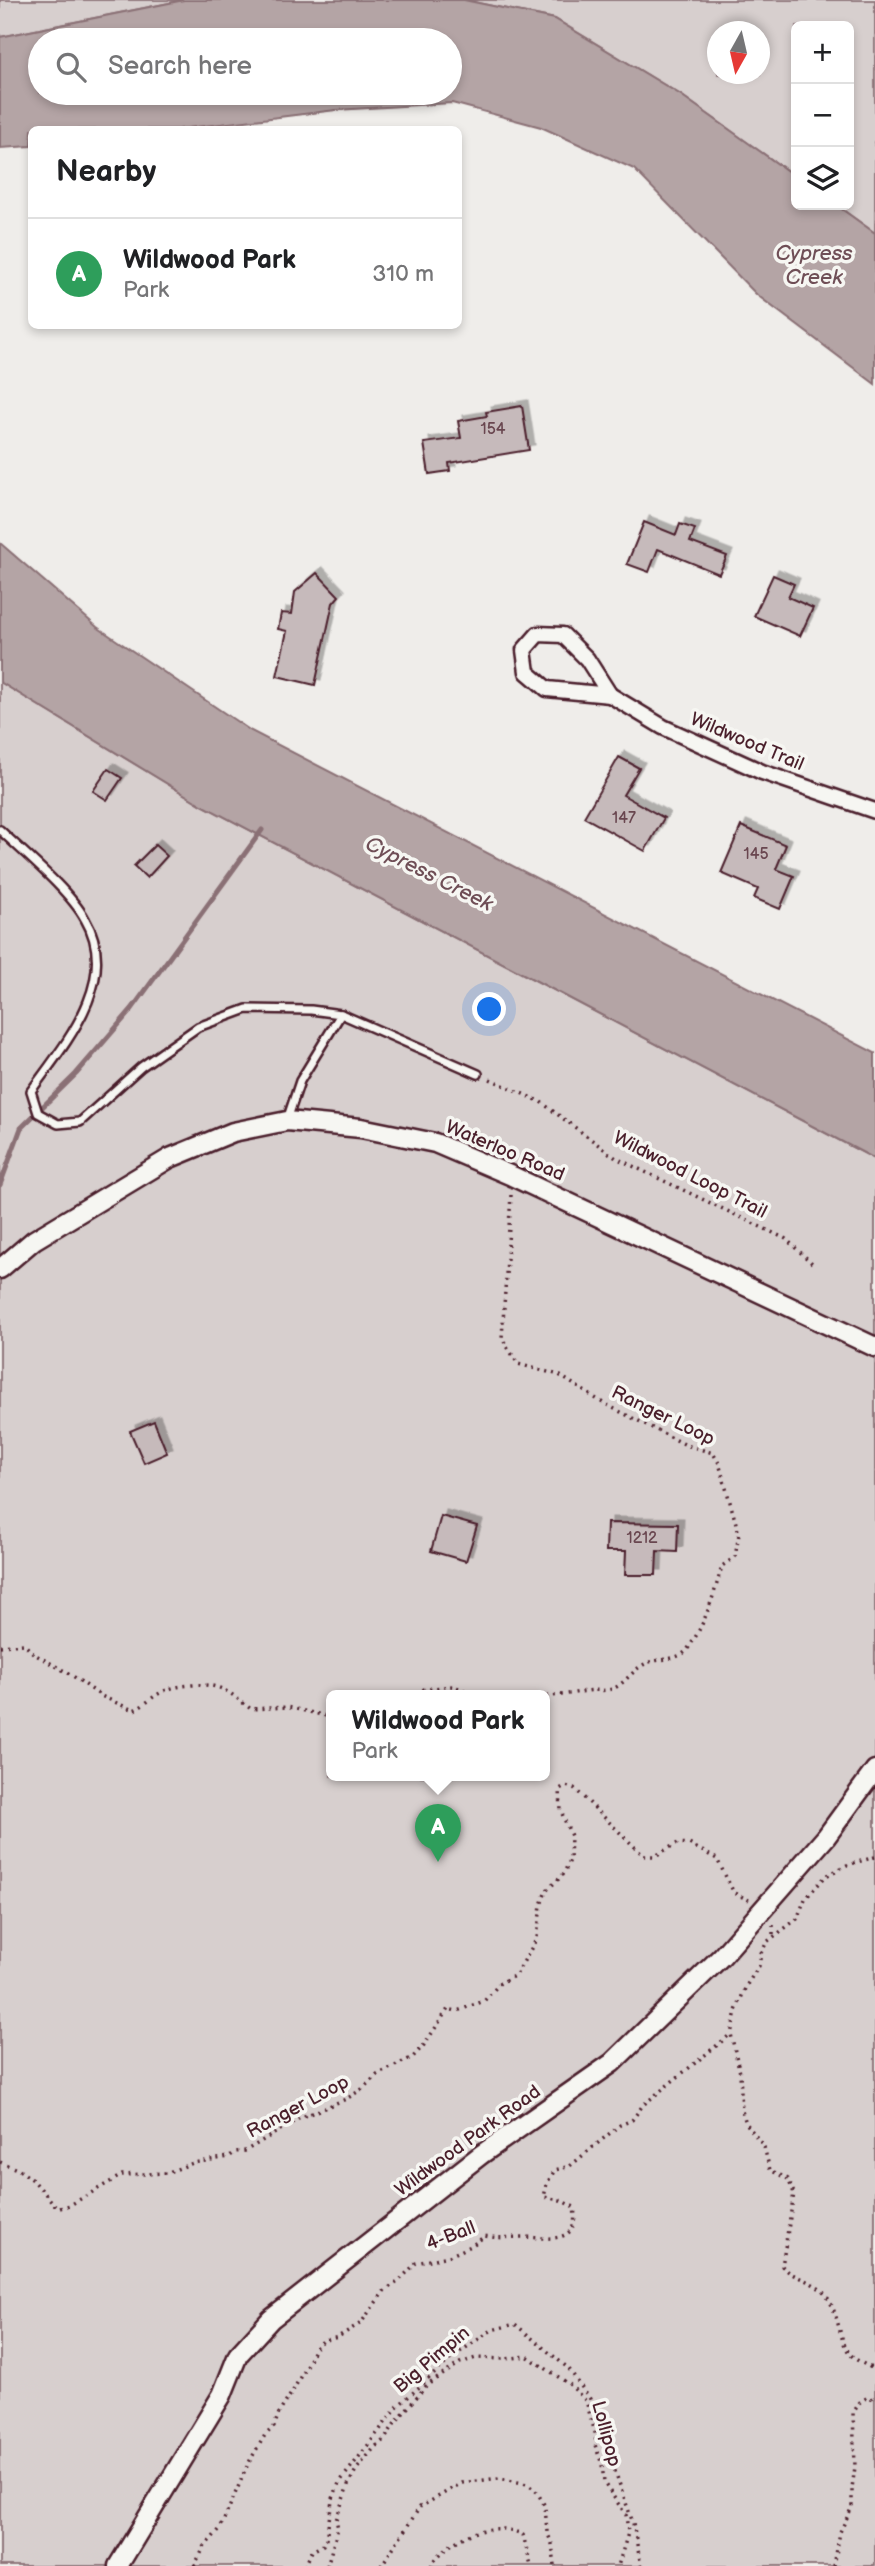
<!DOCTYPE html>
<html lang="en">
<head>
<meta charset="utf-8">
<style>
  body { margin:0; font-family:"Balsamiq Sans",sans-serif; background:#f6f6f6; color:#202124 }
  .controls { position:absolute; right:21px; top:21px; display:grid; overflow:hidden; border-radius:10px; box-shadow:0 4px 10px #0003 }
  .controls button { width:63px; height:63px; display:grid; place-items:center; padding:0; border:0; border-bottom:2px solid #e0e0e0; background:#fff; color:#202124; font:35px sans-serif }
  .compass { position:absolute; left:707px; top:21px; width:63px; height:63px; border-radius:50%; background:#fff; box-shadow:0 4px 10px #0003; rotate:188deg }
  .you { position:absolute; left:490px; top:1010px; width:24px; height:24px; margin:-18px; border:5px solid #fff; border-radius:50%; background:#1a73e8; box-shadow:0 0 0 10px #1a73e833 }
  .badge { display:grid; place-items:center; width:46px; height:46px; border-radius:50%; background:#d1495b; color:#fff; font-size:23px; font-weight:700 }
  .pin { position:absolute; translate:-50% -58px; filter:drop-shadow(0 2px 4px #0008) }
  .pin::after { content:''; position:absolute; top:37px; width:24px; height:21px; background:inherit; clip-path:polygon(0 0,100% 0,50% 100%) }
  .popup { position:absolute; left:326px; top:1690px; width:224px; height:91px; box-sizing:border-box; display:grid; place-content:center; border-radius:10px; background:#fff; filter:drop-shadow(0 2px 5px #0005); font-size:23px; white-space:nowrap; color:#757577 }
  .popup b { font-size:26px; color:#202124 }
  .popup::after { content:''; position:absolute; left:50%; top:100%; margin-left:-14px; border:14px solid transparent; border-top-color:#fff }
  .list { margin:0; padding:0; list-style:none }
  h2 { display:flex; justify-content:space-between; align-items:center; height:91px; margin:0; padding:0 28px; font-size:30px }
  h2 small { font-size:23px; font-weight:400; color:#757577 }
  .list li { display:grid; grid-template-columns:46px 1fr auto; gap:21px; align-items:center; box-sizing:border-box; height:112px; padding:0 28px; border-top:2px solid #e0e0e0 }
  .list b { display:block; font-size:26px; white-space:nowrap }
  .list p { margin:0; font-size:23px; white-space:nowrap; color:#757577 }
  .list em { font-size:23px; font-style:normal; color:#757577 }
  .icon { flex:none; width:38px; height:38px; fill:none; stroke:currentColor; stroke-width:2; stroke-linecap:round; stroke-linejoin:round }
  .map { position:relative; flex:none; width:875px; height:2566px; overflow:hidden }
  .search { position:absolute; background:#fff; box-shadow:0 4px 10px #0003; left:28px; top:28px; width:434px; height:77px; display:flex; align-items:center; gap:18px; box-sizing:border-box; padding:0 24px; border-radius:38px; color:#757577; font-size:26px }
  .panel { position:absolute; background:#fff; box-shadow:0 4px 10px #0003; left:28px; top:126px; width:434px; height:203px; border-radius:10px }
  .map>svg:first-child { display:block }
</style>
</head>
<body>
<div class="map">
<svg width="875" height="2566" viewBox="0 0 875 2566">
  <defs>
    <filter id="shadow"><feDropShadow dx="5.5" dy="-5.5" stdDeviation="0" flood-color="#0004"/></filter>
  </defs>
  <rect width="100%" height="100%" fill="#efedea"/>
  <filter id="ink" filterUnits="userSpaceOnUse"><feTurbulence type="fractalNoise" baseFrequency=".0143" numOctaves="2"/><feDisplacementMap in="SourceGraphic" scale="14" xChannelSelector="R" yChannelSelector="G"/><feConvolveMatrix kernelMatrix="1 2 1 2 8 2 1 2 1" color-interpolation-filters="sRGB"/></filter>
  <g filter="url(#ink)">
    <!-- green -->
    <g fill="#d7cfce" stroke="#90777c" stroke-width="2" fill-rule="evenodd">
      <polygon points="0,0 184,0 0,37"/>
      <path d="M464 0H875V233L836 205H849V26H796V177L681 95 555 19ZM718 32H760V74H718Z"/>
      <path d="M0 682 202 805 875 1159V2566H0ZM331 1696H545V1776H331Z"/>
    </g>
    <!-- water -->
    <g fill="#b4a4a5" stroke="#8a6f74" stroke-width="2" fill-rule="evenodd">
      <path d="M184 0H464L555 19 681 95 796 177V205H836L875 233V384L757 295 634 169 541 127 452 103 336 110 179 129 32 130 31 146 0 148V37ZM40 40H450V93H40Z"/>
      <polygon points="0,543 97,627 251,731 875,1053 875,1159 202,805 0,682"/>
    </g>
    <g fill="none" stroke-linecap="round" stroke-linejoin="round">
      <!-- stream -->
      <polyline stroke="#8a6f74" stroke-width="5" points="0,1185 21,1128 76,1074 132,1009 262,830"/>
    </g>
    <!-- building -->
    <g fill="#c6babb" stroke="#4a1f2b" stroke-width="2" filter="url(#shadow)">
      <polygon points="522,406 529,450 449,463 450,471 429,474 424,443 461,438 458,421 487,416 486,412"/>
      <polygon points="644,522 676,535 680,524 695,529 690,542 727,556 719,574 658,549 649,572 627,564"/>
      <polygon points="317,573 339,596 333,603 315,685 277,676 287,631 278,629 281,613 292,614 295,592"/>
      <polygon points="773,575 794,584 788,597 813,608 800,636 754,616"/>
      <polygon points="619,757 639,768 623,795 664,818 645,851 584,817"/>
      <polygon points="108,769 122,778 107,800 93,791"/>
      <polygon points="741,826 786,845 776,869 794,876 780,909 754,898 758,889 721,873"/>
      <polygon points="155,845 167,856 147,878 134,866"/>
      <polygon points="154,1421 167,1453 144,1463 130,1431"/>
      <polygon points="441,1516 477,1526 466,1561 431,1551"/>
      <polygon points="607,1523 678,1524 677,1552 657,1551 656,1575 625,1575 626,1551 606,1551"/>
    </g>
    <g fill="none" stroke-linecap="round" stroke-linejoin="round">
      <defs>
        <g id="service">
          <path d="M0 830C24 853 70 891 85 919 121 980 65 1044 31 1091L38 1113 58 1124 80 1122 141 1067 198 1027 247 1009 311 1010 341 1014 300 1081 287 1120"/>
          <polyline points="341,1014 478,1074"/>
        </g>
        <g id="minor">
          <polygon points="538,634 563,635 587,659 610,695 547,689 527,672 524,650"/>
          <polyline points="610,695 663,727 762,772 875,811"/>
        </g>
        <g id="tertiary">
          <polyline points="0,1269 34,1240 170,1158 233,1132 287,1121 361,1128 435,1143 512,1176 875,1347"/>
          <polyline points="118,2566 222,2395 238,2355 271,2319 482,2154 612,2063 722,1956 826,1837 875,1770"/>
        </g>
      </defs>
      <!-- service casing -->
      <use href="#service" stroke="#4a1f2b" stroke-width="12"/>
      <!-- minor casing -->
      <use href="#minor" stroke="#4a1f2b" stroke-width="19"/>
      <!-- tertiary casing -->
      <use href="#tertiary" stroke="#4a1f2b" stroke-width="23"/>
      <!-- path -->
      <g stroke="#4a1f2b" stroke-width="3.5" stroke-dasharray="2 5" stroke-linecap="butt">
        <polyline points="490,1079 541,1102 616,1158 786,1239 813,1264"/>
        <path d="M511 1195 502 1338 518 1364 559 1375 603 1403 686 1445 713 1453 719 1463 739 1534 735 1557 722 1566C714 1595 705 1625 687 1650 678 1661 659 1658 647 1663 635 1668 628 1679 618 1686 607 1693 599 1689 587 1691 573 1693 560 1696 545 1696"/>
        <path d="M0 1646 24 1644 34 1654 70 1674 101 1696 133 1710C144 1707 150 1698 160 1693 171 1687 181 1686 192 1685 221 1683 230 1693 251 1709L287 1707 331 1717"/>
        <polyline points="419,1696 424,1689 453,1686 483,1696"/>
        <path d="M875 1857 847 1865 826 1876 805 1899 797 1919 767 1942 761 1953 759 1966 746 1986 736 2011 731 2034 740 2073 742 2111 746 2123 764 2147 770 2170 788 2179 794 2193 782 2266C794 2279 811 2279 823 2292 840 2309 837 2341 852 2356 858 2362 867 2365 875 2370"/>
        <polyline points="773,1925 773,1936"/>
        <polyline points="0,2162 19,2170 33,2180 55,2205 60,2208 70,2205 122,2175 166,2173 193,2163 229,2157 235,2152 245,2151 302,2117 346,2099 361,2090 377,2075 413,2057 424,2045 448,2009 457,2011 484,2001 500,1983 516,1975 537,1938 541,1905 546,1891 563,1875 570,1860 571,1836 561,1811 560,1789 565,1786 574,1788 644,1856 655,1856 678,1843 689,1844 717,1859 734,1893 749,1900"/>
        <path d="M194 2566 205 2546 220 2529 248 2464 265 2435 274 2427 279 2413 294 2389 315 2348 323 2341 338 2337 361 2323 385 2290 398 2282 416 2263 449 2256 471 2246 485 2236C499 2239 510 2237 524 2237 549 2238 580 2245 574 2207L560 2200 544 2197 547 2183 555 2170 570 2166 620 2125 632 2120 643 2105 731 2034"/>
        <polyline points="305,2566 312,2551 323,2545 326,2539 332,2501 339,2483 398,2406 454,2356 492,2330 515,2324 569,2369 590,2399 633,2523 641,2566"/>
        <polyline points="327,2566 338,2528 336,2520 348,2485 356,2470 375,2447 385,2439 395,2423 426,2386 460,2363 476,2358 505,2359 527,2356 569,2384 586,2401 596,2436 595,2445 602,2464 604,2483 626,2515 628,2533 618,2566"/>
        <polyline points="381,2566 420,2507 462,2483 499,2478 527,2484 537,2492 545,2506 547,2532 552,2544 555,2566"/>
        <path d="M431 2566C448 2538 493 2518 523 2535L531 2566"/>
        <polyline points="834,2566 840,2532 852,2507 852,2488 855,2467 853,2413 860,2402 868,2397 875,2400"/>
      </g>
      <!-- service -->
      <use href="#service" stroke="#f6f6f2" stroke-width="7"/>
      <!-- minor -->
      <use href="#minor" stroke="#f6f6f2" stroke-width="14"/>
      <!-- tertiary -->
      <use href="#tertiary" stroke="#f6f6f2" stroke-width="18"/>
    </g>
  </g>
  <g text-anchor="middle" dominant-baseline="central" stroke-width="7" stroke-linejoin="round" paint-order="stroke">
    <!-- number labels -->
    <g font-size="16" fill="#69464f">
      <text x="493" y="429">154</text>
      <text x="624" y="818">147</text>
      <text x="756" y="854">145</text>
      <text x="642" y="1538">1212</text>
    </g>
    <!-- street labels -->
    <g font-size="19" fill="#4a1f2b" stroke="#f6f6f2">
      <text transform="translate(747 742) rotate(23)">Wildwood Trail</text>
      <text transform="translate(505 1151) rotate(23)">Waterloo Road</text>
      <text transform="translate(690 1175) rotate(27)">Wildwood Loop Trail</text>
      <text transform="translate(663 1416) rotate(26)">Ranger Loop</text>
      <text transform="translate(298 2107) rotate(-28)">Ranger Loop</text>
      <text transform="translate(468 2141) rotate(-36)">Wildwood Park Road</text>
      <text transform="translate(451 2236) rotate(-21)">4-Ball</text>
      <text transform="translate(432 2360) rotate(-40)">Big Pimpin</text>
      <text transform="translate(606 2434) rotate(75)">Lollipop</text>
    </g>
    <!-- water labels -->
    <g font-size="21" font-style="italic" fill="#6f4e56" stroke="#f6f6f2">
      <text x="814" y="253">Cypress<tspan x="814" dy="24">Creek</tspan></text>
      <text transform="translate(429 874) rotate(27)">Cypress Creek</text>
    </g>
  </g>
</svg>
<div class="controls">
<button>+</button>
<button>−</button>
<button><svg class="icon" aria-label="layers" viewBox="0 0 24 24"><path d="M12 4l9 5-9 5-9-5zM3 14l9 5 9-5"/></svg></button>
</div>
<svg class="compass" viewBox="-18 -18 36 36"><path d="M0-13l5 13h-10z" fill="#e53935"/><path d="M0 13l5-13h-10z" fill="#757577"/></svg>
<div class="you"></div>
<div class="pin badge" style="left:438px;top:1862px;background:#2e9e5b">A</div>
<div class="popup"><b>Wildwood Park</b>Park</div>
<div class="search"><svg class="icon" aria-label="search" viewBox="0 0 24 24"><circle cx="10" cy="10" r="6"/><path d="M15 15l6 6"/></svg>Search here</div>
<section class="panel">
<h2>Nearby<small></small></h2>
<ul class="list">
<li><span class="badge" style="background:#2e9e5b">A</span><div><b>Wildwood Park</b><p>Park</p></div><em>310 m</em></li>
</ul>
</section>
</div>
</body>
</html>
